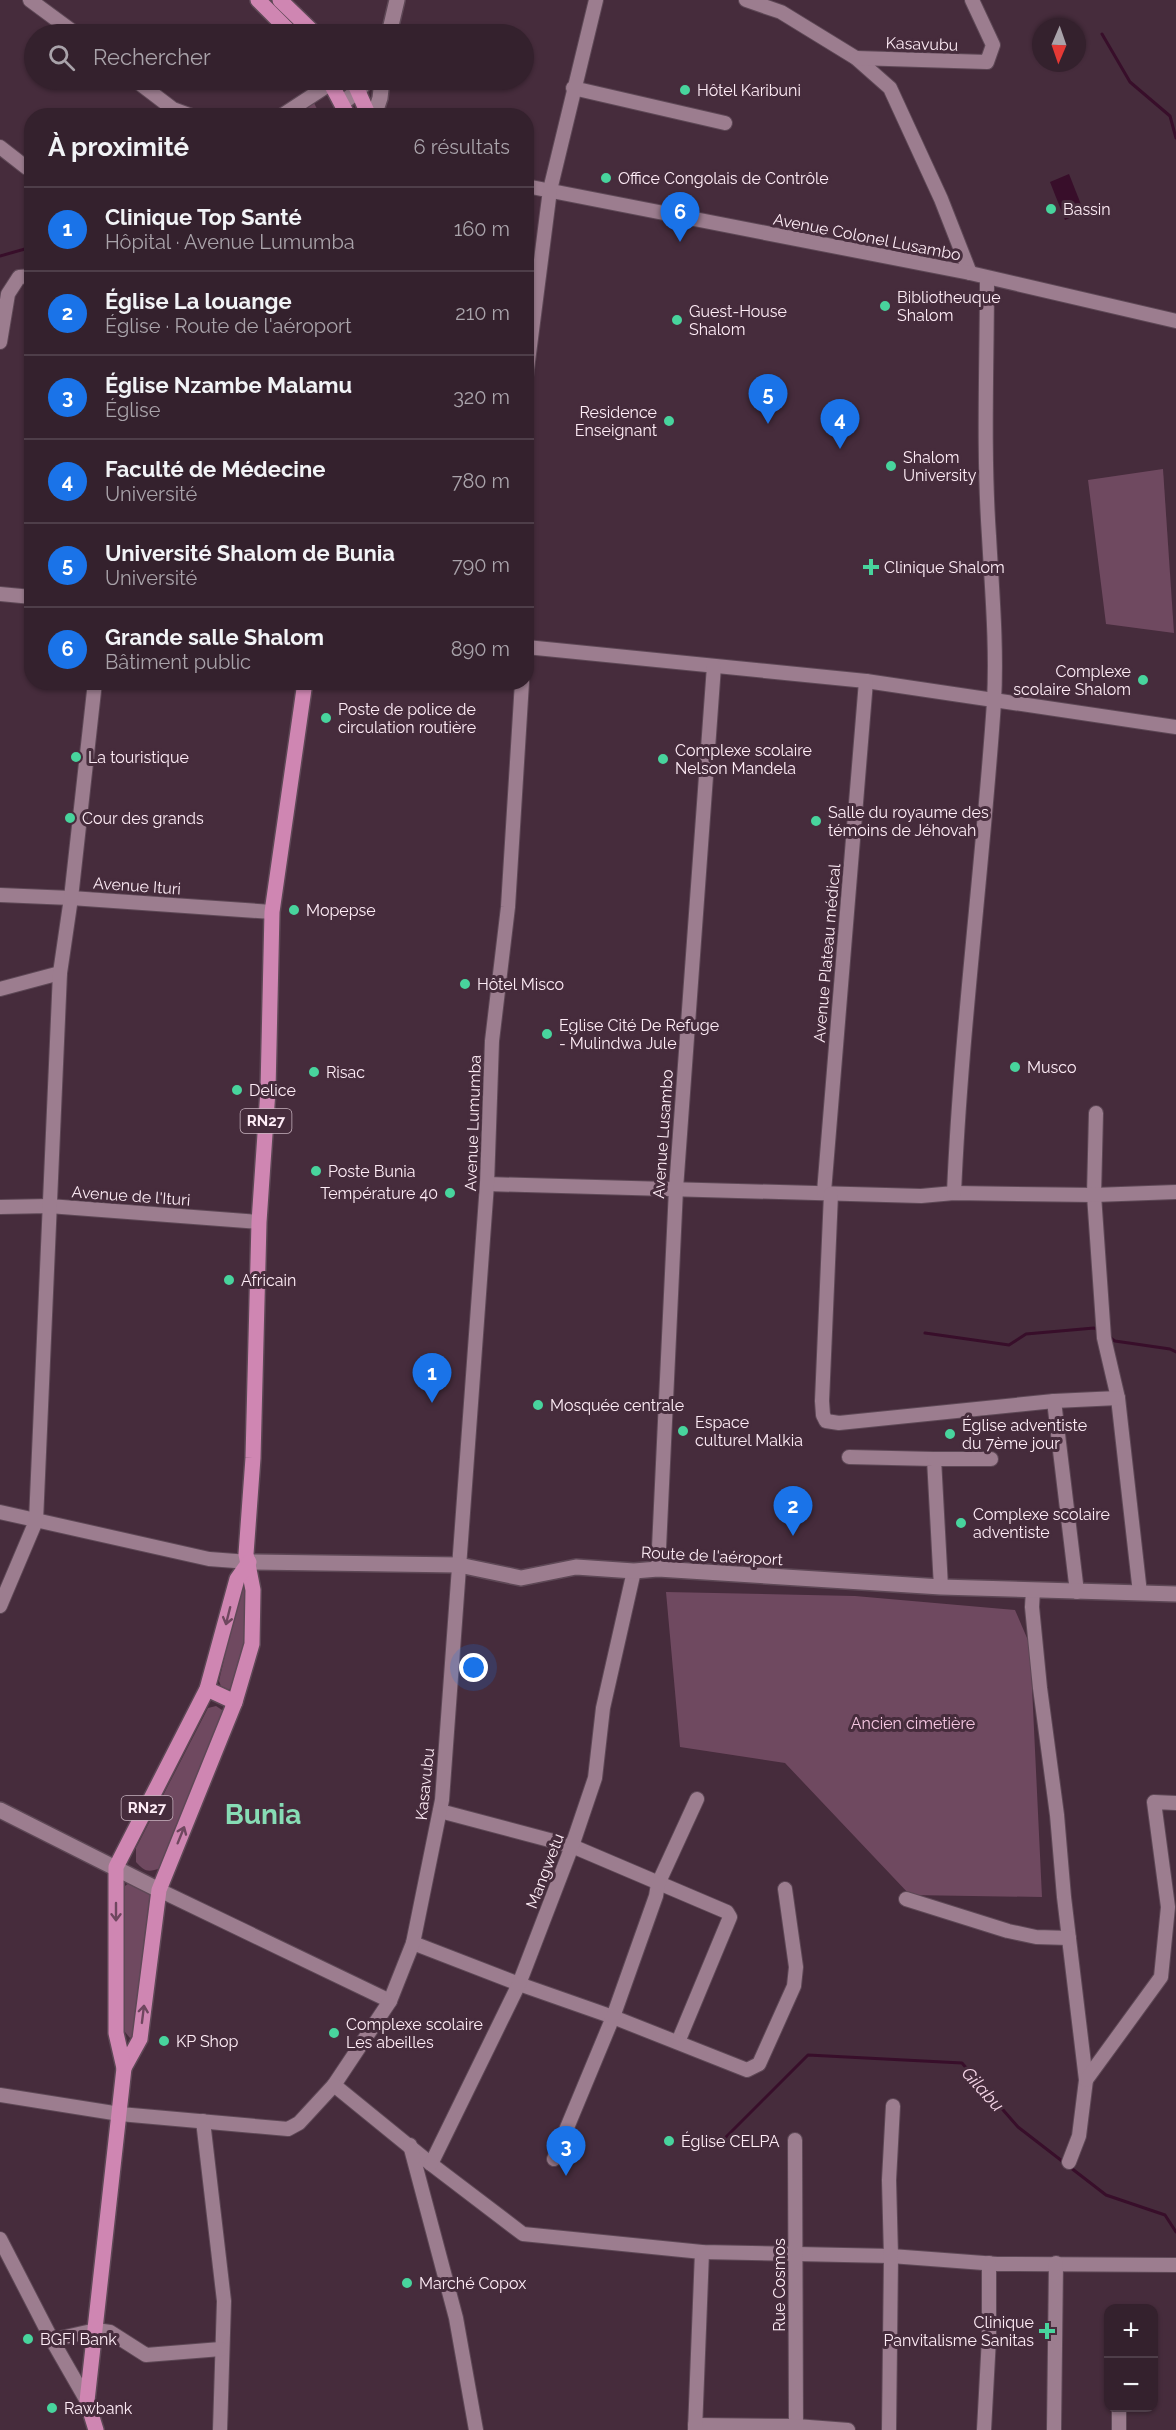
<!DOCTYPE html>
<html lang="fr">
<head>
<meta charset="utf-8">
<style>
  body { margin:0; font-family:Raleway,sans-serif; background:#3f2e39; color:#f1f3f6 }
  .controls { position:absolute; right:18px; bottom:18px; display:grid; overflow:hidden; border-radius:12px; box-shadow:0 2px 4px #0004 }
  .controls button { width:54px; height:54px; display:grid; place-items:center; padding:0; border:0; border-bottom:2px solid #4e3e49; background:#34212d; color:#f1f3f6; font:30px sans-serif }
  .compass { position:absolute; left:1032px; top:18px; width:54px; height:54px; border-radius:50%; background:#34212d; box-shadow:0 2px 4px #0004; rotate:182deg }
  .you { position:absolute; left:474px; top:1668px; width:21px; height:21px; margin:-15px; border:4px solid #fff; border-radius:50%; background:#1a73e8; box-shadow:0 0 0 9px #1a73e833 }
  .badge { display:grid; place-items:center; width:39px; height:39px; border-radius:50%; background:#1a73e8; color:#fff; font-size:20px; font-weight:700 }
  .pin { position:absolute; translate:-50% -50px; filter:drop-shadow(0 2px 3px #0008) }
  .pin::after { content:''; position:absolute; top:32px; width:21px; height:18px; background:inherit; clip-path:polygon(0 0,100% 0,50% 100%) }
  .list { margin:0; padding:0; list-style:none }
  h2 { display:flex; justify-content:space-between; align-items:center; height:78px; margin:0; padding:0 24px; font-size:26px }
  h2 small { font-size:20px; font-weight:400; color:#a9a3aa }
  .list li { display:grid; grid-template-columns:39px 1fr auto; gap:18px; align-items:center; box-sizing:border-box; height:84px; padding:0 24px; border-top:2px solid #4e3e49 }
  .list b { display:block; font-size:22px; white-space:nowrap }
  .list p { margin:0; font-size:20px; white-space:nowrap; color:#a9a3aa }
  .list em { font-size:20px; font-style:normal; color:#a9a3aa }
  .icon { flex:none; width:33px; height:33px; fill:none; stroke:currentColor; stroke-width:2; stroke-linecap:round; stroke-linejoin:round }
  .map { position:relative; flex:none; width:1176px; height:2430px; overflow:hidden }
  .search { position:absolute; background:#34212d; box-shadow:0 2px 4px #0004; left:24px; top:24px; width:510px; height:66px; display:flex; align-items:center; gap:15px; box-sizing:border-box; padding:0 21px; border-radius:33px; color:#a9a3aa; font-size:22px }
  .panel { position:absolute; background:#34212d; box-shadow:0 2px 4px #0004; left:24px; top:108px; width:510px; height:582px; border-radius:24px }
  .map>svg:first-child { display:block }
</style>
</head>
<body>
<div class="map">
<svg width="1176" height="2430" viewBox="0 0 1176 2430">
  <rect width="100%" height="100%" fill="#462c3c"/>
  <!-- green -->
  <g fill="#6f4960">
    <polygon points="314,103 320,115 298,115"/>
    <polygon points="1163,469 1174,633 1106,624 1088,480"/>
    <polygon points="246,1584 247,1642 231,1689 222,1689 219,1681 241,1586"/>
    <polygon points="666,1592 855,1596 1015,1610 1030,1645 1042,1897 910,1895 785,1763 680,1747"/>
    <path d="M216 1706 222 1710V1717L160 1868C148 1873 144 1871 136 1862V1848L208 1708Z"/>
    <polygon points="133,1880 150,1891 153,1897 136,2034 130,2038 125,2032 125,1886"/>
  </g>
  <!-- water -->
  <polygon fill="#380e2a" points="1069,174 1084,212 1065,220 1050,182"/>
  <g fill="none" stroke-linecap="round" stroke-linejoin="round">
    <!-- stream -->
    <g stroke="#380e2a" stroke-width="3">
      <polyline points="1102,34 1130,82 1170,116 1176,138"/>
      <polyline points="0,256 32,247"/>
      <polyline points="925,1333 1009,1345 1026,1334 1094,1328 1098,1330"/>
      <polyline points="1109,1337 1115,1341 1170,1349 1176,1352"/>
      <polyline points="716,2147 808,2055 962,2063 1018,2127 1106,2195 1165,2215 1176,2232"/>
    </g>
    <defs>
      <g id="minor">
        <polyline points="30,0 76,34"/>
        <polyline points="746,0 781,12 856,58 890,88 941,199 970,273"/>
        <polyline points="856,58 987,62 993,45 972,0"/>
        <polyline points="135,80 173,109 192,116"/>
        <polyline points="573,88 725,123"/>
        <polyline points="281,116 336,80"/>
        <polyline points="0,147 27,168"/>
        <polyline points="526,186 970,273 1176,321"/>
        <polyline points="0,342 8,294 19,277 32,276"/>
        <polyline points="526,377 550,190 596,0"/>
        <polyline points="0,594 32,597"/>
        <polyline points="526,647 866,681 1176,727"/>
        <polyline points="0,895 71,898 272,912"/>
        <polyline points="0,989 60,973"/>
        <polyline points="1096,1113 1094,1195 1104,1338 1118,1398 1140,1593"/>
        <polyline points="487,1184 921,1196 954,1193 1094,1195 1176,1192"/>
        <polyline points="824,1192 866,681"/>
        <path d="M954 1193C961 1029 983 866 994 702 997 646 992 591 989 536 983 450 987 364 987 278"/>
        <polyline points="831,1194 822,1401 823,1415 826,1421 839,1423 1054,1401 1118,1398"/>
        <polyline points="0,1207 49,1206 259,1222"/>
        <polyline points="1054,1401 1077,1592"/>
        <polyline points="849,1457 934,1459 941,1587"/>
        <polyline points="934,1459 991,1459"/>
        <polyline points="0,1512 209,1559 249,1562"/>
        <polyline points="658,1569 676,1189 714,666"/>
        <polyline points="1033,1590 1032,1607 1040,1688 1057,1815 1064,1897 1086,2080 1079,2136 1069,2162"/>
        <polyline points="0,1606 36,1521 60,973 71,898 95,682"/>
        <polyline points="440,1811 572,1846 727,1912 730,1917 678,2042"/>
        <polyline points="159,1890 390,2001"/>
        <polyline points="906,1899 1008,1931 1036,1937 1069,1938"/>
        <polyline points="413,1943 519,1984 613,2017 747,2070 759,2064 794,1986 796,1967 785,1889"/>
        <polyline points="1086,2080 1161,1977 1168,1907 1154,1802 1176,1803"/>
        <polyline points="334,2085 390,2001 413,1943 442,1800 487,1184 492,1041 508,907 522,682"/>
        <polyline points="0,2095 120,2114 288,2129 299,2123 334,2085 431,2164 523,2234 702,2252 891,2256 997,2264 1176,2265"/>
        <polyline points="203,2121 224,2301 220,2430"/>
        <polyline points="795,2140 796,2430"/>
        <polyline points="410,2145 456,2318 476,2430"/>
        <polyline points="554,2159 613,2017 656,1896 658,1884 697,1799"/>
        <polyline points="431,2164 519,1984 572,1846 595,1778 603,1708 634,1571"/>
        <polyline points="0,2239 52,2340 87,2401"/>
        <polyline points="52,2340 96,2330 110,2332 146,2355 221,2349"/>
        <polyline points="1119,2408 1119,2430"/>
        <polyline points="695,2425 796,2426 848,2430"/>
        <polyline points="695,2430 702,2252"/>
        <polyline points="889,2430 891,2256 889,2180 893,2106"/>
        <polyline points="984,2430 989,2338 989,2263"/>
        <polyline points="1054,2430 1056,2263"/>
      </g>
      <g id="tertiary">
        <polyline points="389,34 397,0"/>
        <polyline points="342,103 359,90 367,80"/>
        <polyline points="374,116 380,98 382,80"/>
        <polyline points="249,1562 459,1565 521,1578 576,1567 634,1571 658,1569 941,1587 1176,1594"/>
        <polyline points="0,1810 159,1890"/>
      </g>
      <g id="primary">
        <polyline points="258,0 292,34"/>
        <polyline points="280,0 315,34"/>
        <polyline points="329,80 348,116"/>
        <polyline points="353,80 369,116"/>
        <polyline points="207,1689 235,1702"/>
        <polyline points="124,2068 140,2039 159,1890 235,1702 252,1644 253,1590 246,1554 253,1458 259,1222 268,1090 272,912 305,682"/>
        <polyline points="96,2430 87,2401 124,2068 116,2033 116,1867 207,1689 237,1579 249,1562"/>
      </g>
    </defs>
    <!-- minor casing -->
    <use href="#minor" stroke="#5e4856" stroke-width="16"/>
    <!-- tertiary casing -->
    <use href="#tertiary" stroke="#5e4856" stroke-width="18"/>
    <!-- primary casing -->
    <use href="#primary" stroke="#5e4856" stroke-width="18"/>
    <!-- minor -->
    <use href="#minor" stroke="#9c7d8f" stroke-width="14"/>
    <!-- tertiary -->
    <use href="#tertiary" stroke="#9c7d8f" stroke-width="15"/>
    <!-- primary -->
    <use href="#primary" stroke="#cf86b2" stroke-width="15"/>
  </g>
  <!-- one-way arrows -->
  <defs><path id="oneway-shaft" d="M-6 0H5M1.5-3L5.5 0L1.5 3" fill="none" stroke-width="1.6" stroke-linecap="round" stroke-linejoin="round" transform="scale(1.5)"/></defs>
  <g stroke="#6f475f">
    <use href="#oneway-shaft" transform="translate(228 1616) rotate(104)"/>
    <use href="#oneway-shaft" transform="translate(181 1835) rotate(-68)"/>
    <use href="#oneway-shaft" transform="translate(116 1912) rotate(90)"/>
    <use href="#oneway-shaft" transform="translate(143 2014) rotate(-83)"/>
  </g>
  <!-- markers -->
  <g fill="#48d49d" stroke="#462c3c" stroke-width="2">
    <circle cx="685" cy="90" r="6"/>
    <circle cx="606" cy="178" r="6"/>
    <circle cx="1051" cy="209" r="6"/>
    <circle cx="885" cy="306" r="6"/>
    <circle cx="677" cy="320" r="6"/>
    <circle cx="669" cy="421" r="6"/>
    <circle cx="891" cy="466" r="6"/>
    <path d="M868 558h6v6h6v6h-6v6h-6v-6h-6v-6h6z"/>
    <circle cx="1143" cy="680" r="6"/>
    <circle cx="326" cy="718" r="6"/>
    <circle cx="76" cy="757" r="6"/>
    <circle cx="663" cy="759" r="6"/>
    <circle cx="70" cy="818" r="6"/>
    <circle cx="816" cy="821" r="6"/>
    <circle cx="294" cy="910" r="6"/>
    <circle cx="465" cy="984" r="6"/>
    <circle cx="547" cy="1034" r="6"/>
    <circle cx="1015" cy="1067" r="6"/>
    <circle cx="314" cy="1072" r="6"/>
    <circle cx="237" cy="1090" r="6"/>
    <circle cx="316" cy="1171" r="6"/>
    <circle cx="450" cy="1193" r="6"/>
    <circle cx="229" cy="1280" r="6"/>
    <circle cx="538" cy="1405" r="6"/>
    <circle cx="683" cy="1431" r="6"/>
    <circle cx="950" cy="1434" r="6"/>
    <circle cx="961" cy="1523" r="6"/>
    <circle cx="334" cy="2033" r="6"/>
    <circle cx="164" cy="2041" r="6"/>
    <circle cx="669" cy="2141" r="6"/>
    <circle cx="407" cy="2283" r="6"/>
    <path d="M1044 2322h6v6h6v6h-6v6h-6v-6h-6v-6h6z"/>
    <circle cx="28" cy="2339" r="6"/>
    <circle cx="52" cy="2408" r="6"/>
  </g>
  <g text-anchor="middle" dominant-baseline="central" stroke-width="6" stroke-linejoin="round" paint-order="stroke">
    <!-- shield labels -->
    <g fill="#462c3c" stroke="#c7b2be" stroke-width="1.5">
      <rect x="240.5" y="1109" width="51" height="24" rx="4.5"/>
      <rect x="121.5" y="1796" width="51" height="24" rx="4.5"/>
    </g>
    <g font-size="15" font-weight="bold" fill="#feecf6">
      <text x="266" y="1121">RN27</text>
      <text x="147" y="1808">RN27</text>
    </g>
    <!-- street labels -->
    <g font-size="16" fill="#feecf6" stroke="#462c3c">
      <text transform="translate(922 44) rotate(2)">Kasavubu</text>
      <text transform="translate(867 237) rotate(11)">Avenue Colonel Lusambo</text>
      <text transform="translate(137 886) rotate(4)">Avenue Ituri</text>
      <text transform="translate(827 953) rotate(-85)">Avenue Plateau médical</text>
      <text transform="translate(473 1123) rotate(-88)">Avenue Lumumba</text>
      <text transform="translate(663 1134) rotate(-86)">Avenue Lusambo</text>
      <text transform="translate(131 1196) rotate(4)">Avenue de l'Ituri</text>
      <text transform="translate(712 1556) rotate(3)">Route de l'aéroport</text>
      <text transform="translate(425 1784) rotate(-84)">Kasavubu</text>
      <text transform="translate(545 1871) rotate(-69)">Mangwetu</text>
      <text transform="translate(779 2285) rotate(-90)">Rue Cosmos</text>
    </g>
    <!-- poi labels -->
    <g font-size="16" fill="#feecf6" stroke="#462c3c" text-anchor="start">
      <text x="697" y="90">Hôtel Karibuni</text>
      <text x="618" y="178">Office Congolais de Contrôle</text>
      <text x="1063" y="209">Bassin</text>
      <text x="897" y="297">Bibliotheuque<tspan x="897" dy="18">Shalom</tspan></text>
      <text x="689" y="311">Guest-House<tspan x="689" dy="18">Shalom</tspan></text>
      <text x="657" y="412" text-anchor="end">Residence<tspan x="657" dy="18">Enseignant</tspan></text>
      <text x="903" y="457">Shalom<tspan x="903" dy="18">University</tspan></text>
      <text x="884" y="567">Clinique Shalom</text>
      <text x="1131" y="671" text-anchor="end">Complexe<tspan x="1131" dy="18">scolaire Shalom</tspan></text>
      <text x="338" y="709">Poste de police de<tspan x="338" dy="18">circulation routière</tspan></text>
      <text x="675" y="750">Complexe scolaire<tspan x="675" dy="18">Nelson Mandela</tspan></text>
      <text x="88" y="757">La touristique</text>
      <text x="828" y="812">Salle du royaume des<tspan x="828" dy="18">témoins de Jéhovah</tspan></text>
      <text x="82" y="818">Cour des grands</text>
      <text x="306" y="910">Mopepse</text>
      <text x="477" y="984">Hôtel Misco</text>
      <text x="559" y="1025">Eglise Cité De Refuge<tspan x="559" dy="18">- Mulindwa Jule</tspan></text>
      <text x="1027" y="1067">Musco</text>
      <text x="326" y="1072">Risac</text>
      <text x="249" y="1090">Delice</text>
      <text x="328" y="1171">Poste Bunia</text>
      <text x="438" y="1193" text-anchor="end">Température 40</text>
      <text x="241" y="1280">Africain</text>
      <text x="550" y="1405">Mosquée centrale</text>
      <text x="695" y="1422">Espace<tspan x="695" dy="18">culturel Malkia</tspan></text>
      <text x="962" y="1425">Église adventiste<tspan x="962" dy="18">du 7ème jour</tspan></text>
      <text x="973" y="1514">Complexe scolaire<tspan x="973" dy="18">adventiste</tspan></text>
      <text x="346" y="2024">Complexe scolaire<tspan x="346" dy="18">Les abeilles</tspan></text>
      <text x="176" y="2041">KP Shop</text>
      <text x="681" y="2141">Église CELPA</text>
      <text x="419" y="2283">Marché Copox</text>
      <text x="1034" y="2322" text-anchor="end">Clinique<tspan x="1034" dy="18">Panvitalisme Sanitas</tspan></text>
      <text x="40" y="2339">BGFI Bank</text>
      <text x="64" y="2408">Rawbank</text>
    </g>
    <!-- park labels -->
    <g font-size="16" fill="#f6c7e2" stroke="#462c3c">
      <text x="913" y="1723">Ancien cimetière</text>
    </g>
    <!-- water labels -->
    <g font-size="18" font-style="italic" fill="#f5d5e7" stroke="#462c3c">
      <text transform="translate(983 2089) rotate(48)">Gilabu</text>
    </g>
    <!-- town labels -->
    <g font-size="28" font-weight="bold" fill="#87dcb5" stroke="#462c3c">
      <text x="263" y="1814">Bunia</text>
    </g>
  </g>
</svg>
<div class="controls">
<button>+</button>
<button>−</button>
</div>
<svg class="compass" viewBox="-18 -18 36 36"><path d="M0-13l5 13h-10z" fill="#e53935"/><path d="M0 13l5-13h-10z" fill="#a9a3aa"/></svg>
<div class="you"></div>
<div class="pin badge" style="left:432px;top:1403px">1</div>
<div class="pin badge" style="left:793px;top:1536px">2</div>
<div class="pin badge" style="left:566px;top:2176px">3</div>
<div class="pin badge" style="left:840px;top:449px">4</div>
<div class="pin badge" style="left:768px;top:424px">5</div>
<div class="pin badge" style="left:680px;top:242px">6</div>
<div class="search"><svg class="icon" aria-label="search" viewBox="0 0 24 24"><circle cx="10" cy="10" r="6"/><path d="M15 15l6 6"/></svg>Rechercher</div>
<section class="panel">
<h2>À proximité<small>6 résultats</small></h2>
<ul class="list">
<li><span class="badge">1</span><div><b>Clinique Top Santé</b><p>Hôpital · Avenue Lumumba</p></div><em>160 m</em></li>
<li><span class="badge">2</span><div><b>Église La louange</b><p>Église · Route de l'aéroport</p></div><em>210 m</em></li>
<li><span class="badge">3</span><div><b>Église Nzambe Malamu</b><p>Église</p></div><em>320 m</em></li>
<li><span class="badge">4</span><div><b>Faculté de Médecine</b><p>Université</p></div><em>780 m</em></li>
<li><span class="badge">5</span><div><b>Université Shalom de Bunia</b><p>Université</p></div><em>790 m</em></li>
<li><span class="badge">6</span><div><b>Grande salle Shalom</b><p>Bâtiment public</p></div><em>890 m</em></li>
</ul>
</section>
</div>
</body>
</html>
